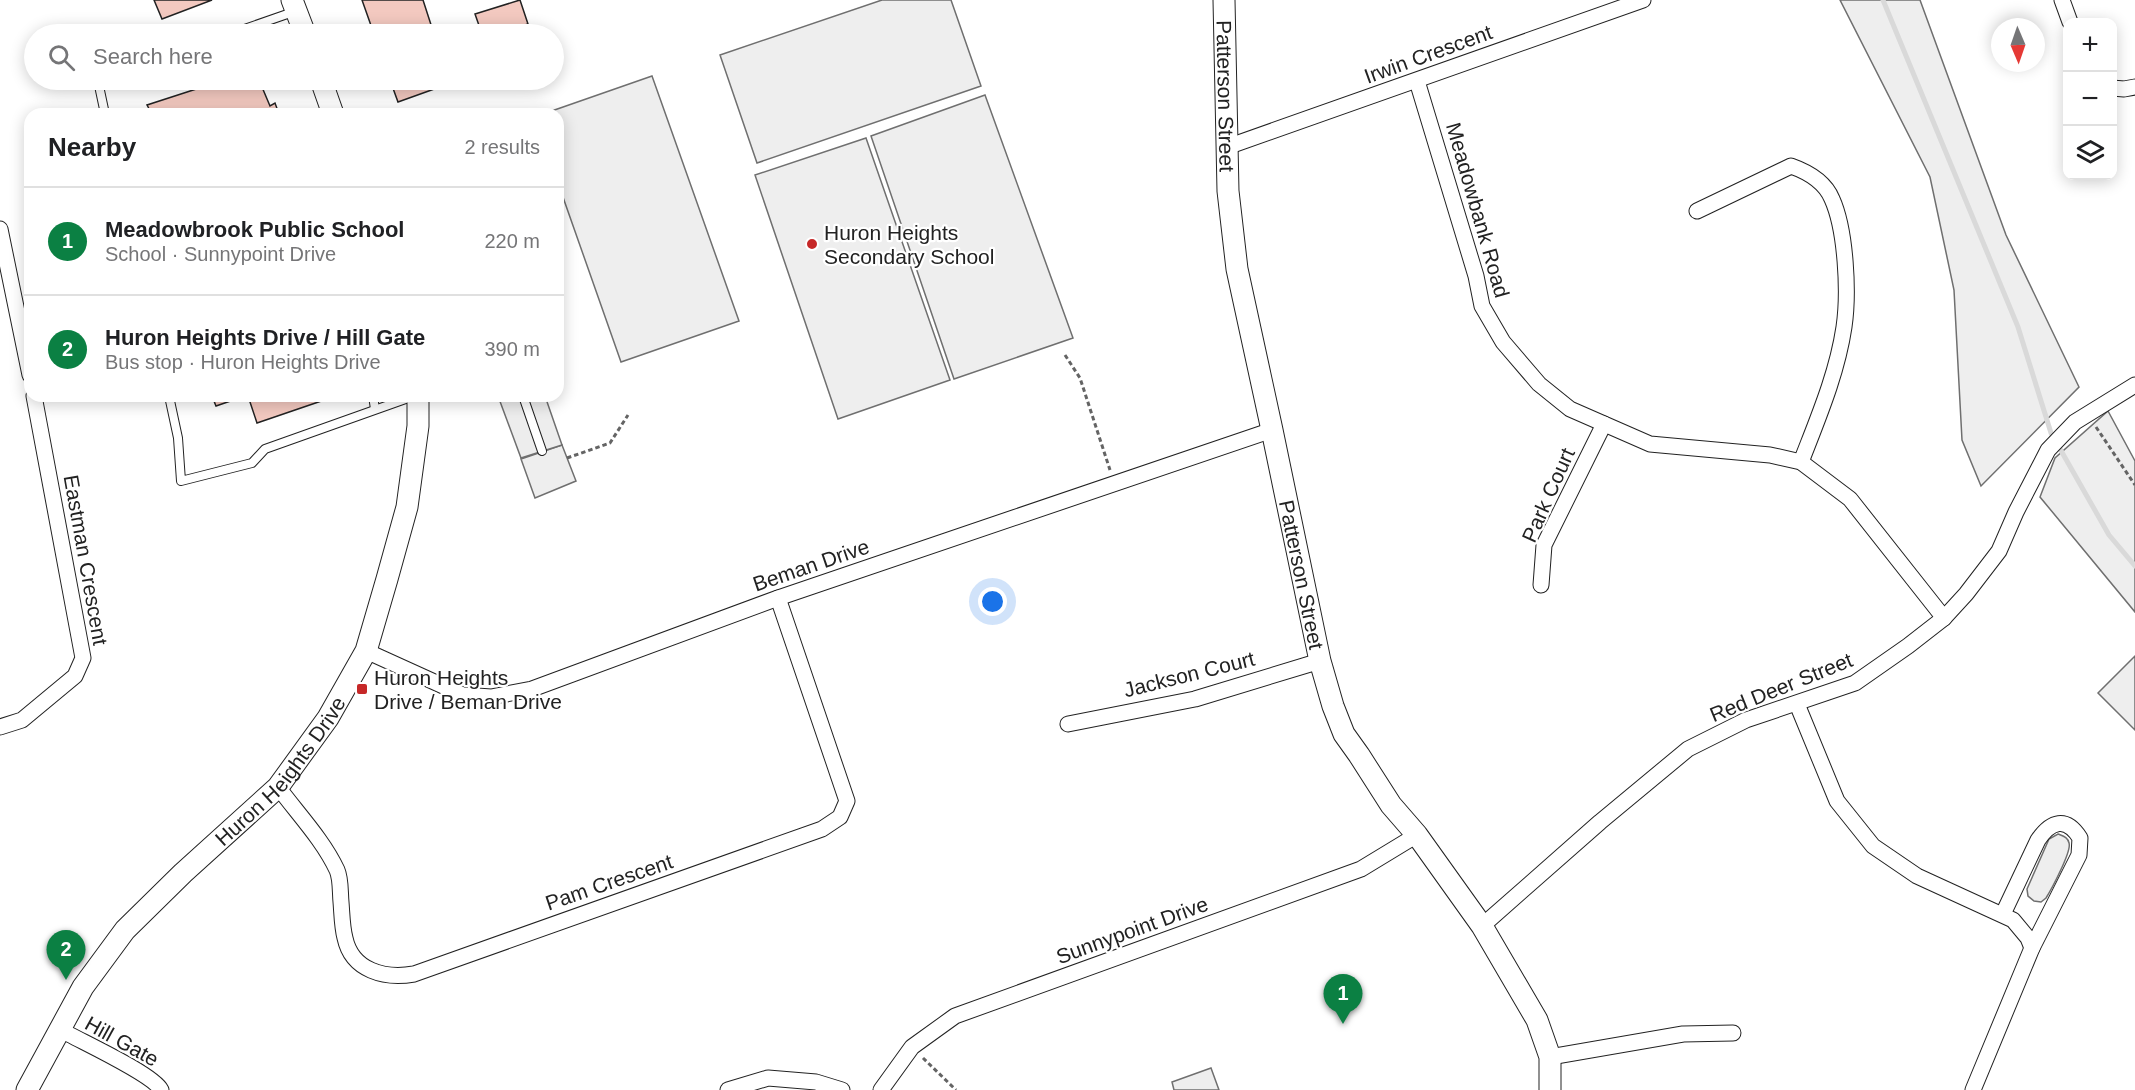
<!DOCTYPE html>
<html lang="en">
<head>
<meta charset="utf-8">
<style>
  body { margin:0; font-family:Helvetica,sans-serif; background:#f6f6f6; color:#202124 }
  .controls { position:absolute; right:18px; top:18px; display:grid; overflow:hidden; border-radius:12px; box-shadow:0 3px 15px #0003 }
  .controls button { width:54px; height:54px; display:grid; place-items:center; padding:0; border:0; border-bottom:2px solid #e0e0e0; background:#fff; color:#202124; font:30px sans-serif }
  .compass { position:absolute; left:1991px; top:18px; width:54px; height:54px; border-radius:50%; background:#fff; box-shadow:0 3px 15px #0003; rotate:178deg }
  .you { position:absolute; left:993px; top:602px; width:21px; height:21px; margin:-15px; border:4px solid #fff; border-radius:50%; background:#1a73e8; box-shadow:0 0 0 9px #1a73e833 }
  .badge { display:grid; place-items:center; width:39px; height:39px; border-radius:50%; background:#0b8043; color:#fff; font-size:20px; font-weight:700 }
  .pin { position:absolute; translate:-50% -50px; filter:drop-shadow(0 2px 3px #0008) }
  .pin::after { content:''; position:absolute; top:32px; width:21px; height:18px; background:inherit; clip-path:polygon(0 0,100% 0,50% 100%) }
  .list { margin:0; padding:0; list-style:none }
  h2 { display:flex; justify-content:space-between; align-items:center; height:78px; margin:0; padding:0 24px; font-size:26px }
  h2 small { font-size:20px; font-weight:400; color:#757577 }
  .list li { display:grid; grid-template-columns:39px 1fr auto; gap:18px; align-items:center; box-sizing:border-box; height:108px; padding:0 24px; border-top:2px solid #e0e0e0 }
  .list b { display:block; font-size:22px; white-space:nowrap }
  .list p { margin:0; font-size:20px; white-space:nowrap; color:#757577 }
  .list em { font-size:20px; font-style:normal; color:#757577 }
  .icon { flex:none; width:33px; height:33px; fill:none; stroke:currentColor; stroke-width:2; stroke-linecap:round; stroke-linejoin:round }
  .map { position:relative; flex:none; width:2135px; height:1090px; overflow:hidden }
  .search { position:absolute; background:#fff; box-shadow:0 3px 15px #0003; left:24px; top:24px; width:540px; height:66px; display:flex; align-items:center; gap:15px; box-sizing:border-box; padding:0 21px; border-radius:33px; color:#757577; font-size:22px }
  .panel { position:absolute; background:#fff; box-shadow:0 3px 15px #0003; left:24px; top:108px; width:540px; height:294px; border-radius:18px }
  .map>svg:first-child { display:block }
</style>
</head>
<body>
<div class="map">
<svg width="2135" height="1090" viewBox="0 0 2135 1090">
  <rect width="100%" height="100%" fill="#fff"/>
  <!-- green -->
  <g fill="#eee" stroke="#6f6f6f" stroke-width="1.5">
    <polygon points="882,0 951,0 981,86 757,163 720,55"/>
    <polygon points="1840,0 1920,0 2006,235 2079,387 1981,486 1962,440 1954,290 1930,177"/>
    <polygon points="652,76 739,321 621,362 558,183 558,114 543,114"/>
    <polygon points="985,95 1073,338 954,379 871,136"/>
    <polygon points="866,138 950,380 838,419 755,175"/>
    <polygon points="2108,411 2135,461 2135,612 2040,497 2055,458"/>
    <polygon points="562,445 576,481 535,498 521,459"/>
    <polygon points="2135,656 2135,730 2098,693"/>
    <path d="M2058 834C2063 836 2068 837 2069 843 2072 851 2051 890 2046 898L2041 902 2034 901 2028 896 2027 889 2049 839Z"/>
    <polygon points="1211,1068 1219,1090 1174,1090 1172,1082"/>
  </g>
  <!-- parking -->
  <polygon fill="#ededed" stroke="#6f6f6f" stroke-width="1.5" points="498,396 545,396 562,445 521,458"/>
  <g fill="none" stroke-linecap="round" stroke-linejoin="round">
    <!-- stream -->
    <polyline stroke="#d9d9d9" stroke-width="5" points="1883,0 2018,327 2051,433 2109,535 2135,566"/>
  </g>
  <!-- building -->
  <g fill="#f3c9c0" stroke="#222" stroke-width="1.5">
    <polygon points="154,0 212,0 162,19"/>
    <polygon points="362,0 423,0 434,34 374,34"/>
    <polygon points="520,0 528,24 495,34 482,34 475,14"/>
    <polygon points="224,80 259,80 270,106 275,103 279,114 152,114 147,105"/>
    <polygon points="390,80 450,80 451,83 398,102"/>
    <polygon points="212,396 245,396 216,406"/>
    <polygon points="248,396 336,396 257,423"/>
  </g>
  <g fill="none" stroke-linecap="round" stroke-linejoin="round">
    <defs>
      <g id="lane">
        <polyline points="230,34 296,11"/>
        <polyline points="102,80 98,81 105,114"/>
        <polyline points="169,396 178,438 181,481 252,463 265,449 414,396"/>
        <polyline points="373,396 375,409"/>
        <polyline points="523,396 542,451"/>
      </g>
      <g id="street">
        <polyline points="2062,0 2070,22"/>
        <polyline points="1417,81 1476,276 1482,306 1503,342 1539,384 1570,409 1650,444 1770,455 1801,462 1850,499 1944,618"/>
        <polyline points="2112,88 2124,89 2135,87"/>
        <polyline points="1227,147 1643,0"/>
        <path d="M1697 211 1791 166C1808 172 1825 182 1832 199 1846 230 1849 293 1844 327 1837 374 1818 418 1801 462"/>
        <polyline points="0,229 30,375"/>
        <polyline points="1541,585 1544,545 1604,424"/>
        <polyline points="366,651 463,695 491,697 532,689 778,598 1272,430"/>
        <polyline points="1797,704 1837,801 1873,846 1917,876 2013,920 2028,938 2032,948"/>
        <polyline points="1068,724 1195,699 1320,661"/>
        <polyline points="0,727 22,720 75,676 83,658 34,396"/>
        <path d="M278 787C298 814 323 840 337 870 341 879 340 892 341 902 342 914 342 927 345 938 352 971 385 979 414 974L822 829 840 817 847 801 778 598"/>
        <polyline points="1482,926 1600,822 1688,749 1746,720 1855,683 1908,646 1944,618 1966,594 1999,551 2016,512 2048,450 2075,422 2135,385"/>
        <path d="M61 1030C80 1041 153 1074 161 1090"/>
        <polyline points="1550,1057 1683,1034 1733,1033"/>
        <polyline points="728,1090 768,1078 816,1082 842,1090"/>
        <polyline points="881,1090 912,1047 955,1016 1361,869 1417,835"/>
        <path d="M1973 1090 2032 948 2079 855 2080 838C2066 816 2051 821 2038 840L2003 914"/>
      </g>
      <g id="secondary">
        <polyline points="292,0 305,34"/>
        <path id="s1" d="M1224 0 1228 191 1237 269 1272 430 1320 661 1333 706 1344 734 1359 755 1391 805 1417 835 1482 926 1537 1020 1550 1057V1090"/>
        <polyline points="321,80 333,114"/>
        <path id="s2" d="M27 1090 83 987 125 930 183 873 278 787 328 718 366 651 387 579 407 507 418 426V396"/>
      </g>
    </defs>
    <!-- lane casing -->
    <use href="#lane" stroke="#222" stroke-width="10"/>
    <!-- street casing -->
    <use href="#street" stroke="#222" stroke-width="17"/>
    <!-- secondary casing -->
    <use href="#secondary" stroke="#222" stroke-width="23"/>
    <!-- path -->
    <g stroke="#646464" stroke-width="3" stroke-dasharray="4.5 3" stroke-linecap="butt">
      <polyline points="1065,355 1080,378 1110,470"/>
      <polyline points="2096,427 2135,485"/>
      <polyline points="567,458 610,443 628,415"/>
      <polyline points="923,1058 956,1090"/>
    </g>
    <!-- lane -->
    <use href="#lane" stroke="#fff" stroke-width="8"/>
    <!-- street -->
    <use href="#street" stroke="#fff" stroke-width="15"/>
    <!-- secondary -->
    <use href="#secondary" stroke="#fff" stroke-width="21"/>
  </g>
  <!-- markers -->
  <g fill="#c62828" stroke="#fff" stroke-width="2">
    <circle cx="812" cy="244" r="6"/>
    <rect x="356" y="683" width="12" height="12" rx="3"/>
  </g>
  <g text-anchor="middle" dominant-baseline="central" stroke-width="4.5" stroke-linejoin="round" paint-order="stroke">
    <!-- street labels -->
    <g font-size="21" fill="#222" stroke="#fff">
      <text transform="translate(1428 54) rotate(-20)">Irwin Crescent</text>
      <text stroke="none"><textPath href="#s1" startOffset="96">Patterson Street</textPath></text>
      <text transform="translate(1478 210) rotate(74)">Meadowbank Road</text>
      <text transform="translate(1548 495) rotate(-66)">Park Court</text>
      <text transform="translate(86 560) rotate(80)">Eastman Crescent</text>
      <text transform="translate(811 565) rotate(-19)">Beman Drive</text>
      <text stroke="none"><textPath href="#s1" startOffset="582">Patterson Street</textPath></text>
      <text transform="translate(1189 674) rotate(-14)">Jackson Court</text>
      <text transform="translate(1781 687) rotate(-22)">Red Deer Street</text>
      <text stroke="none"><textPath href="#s2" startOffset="411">Huron Heights Drive</textPath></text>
      <text transform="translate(609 882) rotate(-19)">Pam Crescent</text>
      <text transform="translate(1132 930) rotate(-20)">Sunnypoint Drive</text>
      <text transform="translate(122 1041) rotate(29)">Hill Gate</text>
    </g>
    <!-- poi labels -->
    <g font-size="21" fill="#222" stroke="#fff" text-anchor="start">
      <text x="824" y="232">Huron Heights<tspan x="824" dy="24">Secondary School</tspan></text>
      <text x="374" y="677">Huron Heights<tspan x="374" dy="24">Drive / Beman Drive</tspan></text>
    </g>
  </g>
</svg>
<div class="controls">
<button>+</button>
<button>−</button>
<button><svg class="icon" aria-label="layers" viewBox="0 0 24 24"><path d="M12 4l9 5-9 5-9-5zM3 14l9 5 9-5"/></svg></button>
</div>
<svg class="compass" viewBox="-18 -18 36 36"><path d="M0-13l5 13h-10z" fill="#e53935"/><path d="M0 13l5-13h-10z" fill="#757577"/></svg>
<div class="you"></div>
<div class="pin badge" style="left:1343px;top:1024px">1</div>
<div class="pin badge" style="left:66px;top:980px">2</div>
<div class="search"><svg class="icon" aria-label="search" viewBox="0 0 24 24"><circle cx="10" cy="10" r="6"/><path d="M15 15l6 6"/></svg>Search here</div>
<section class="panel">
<h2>Nearby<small>2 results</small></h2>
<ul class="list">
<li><span class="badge">1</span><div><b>Meadowbrook Public School</b><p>School · Sunnypoint Drive</p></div><em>220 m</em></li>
<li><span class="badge">2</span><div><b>Huron Heights Drive / Hill Gate</b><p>Bus stop · Huron Heights Drive</p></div><em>390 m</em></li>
</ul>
</section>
</div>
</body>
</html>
